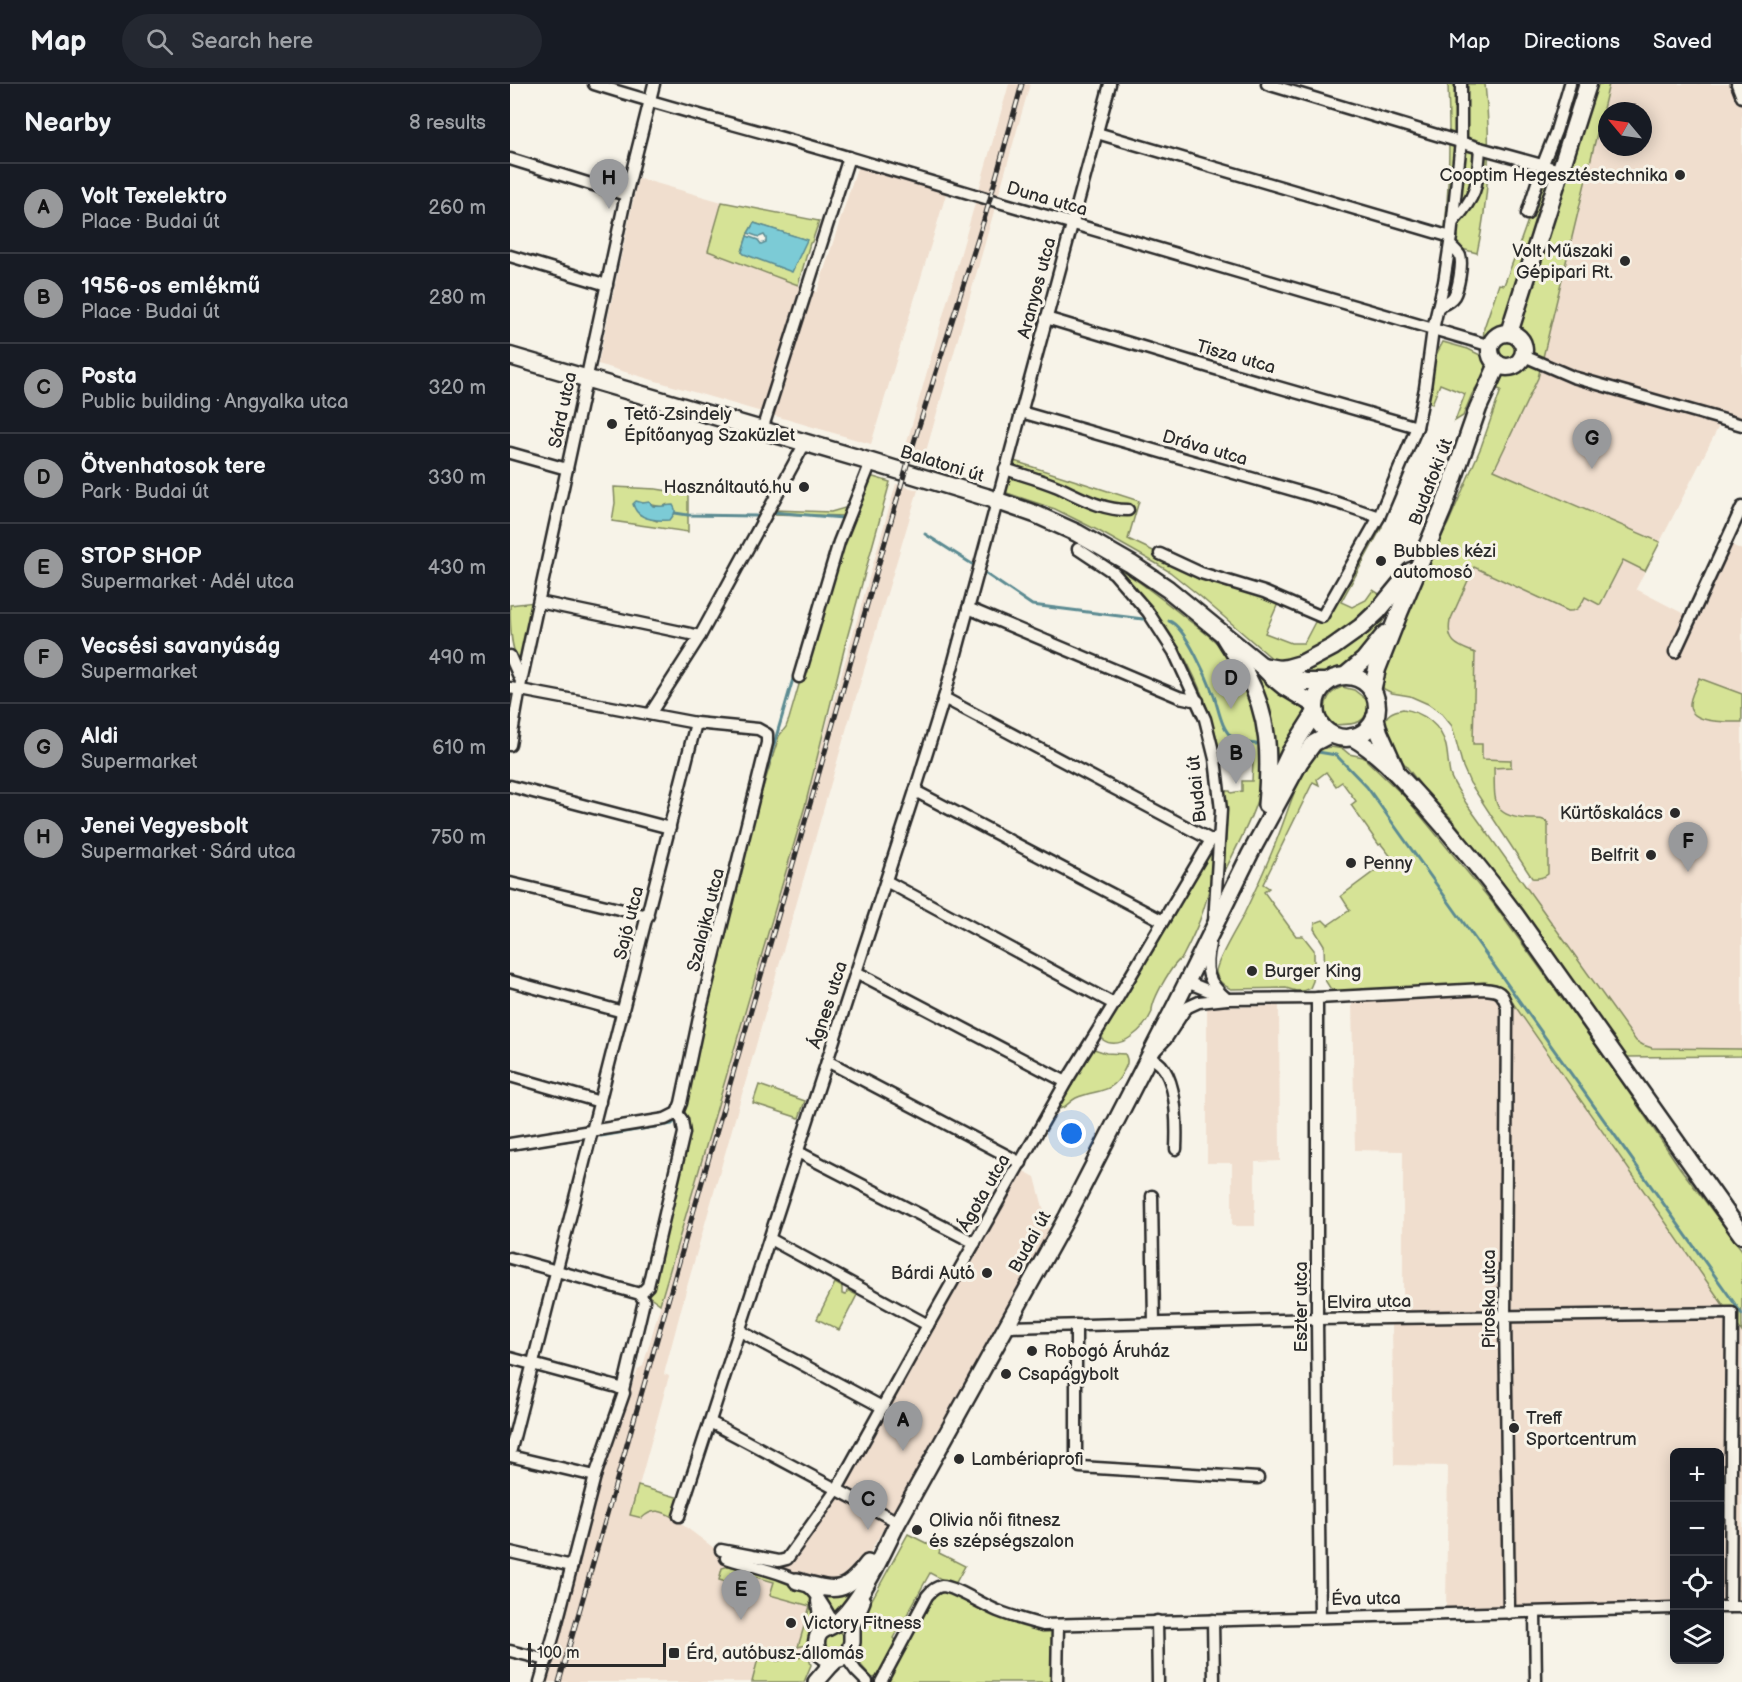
<!DOCTYPE html>
<html lang="en">
<head>
<meta charset="utf-8">
<style>
  body { margin:0; font-family:"Balsamiq Sans",sans-serif; background:#242831; color:#f1f3f6 }
  .controls { position:absolute; right:18px; bottom:18px; display:grid; overflow:hidden; border-radius:9px; box-shadow:0 3px 15px #0003 }
  .controls button { width:54px; height:54px; display:grid; place-items:center; padding:0; border:0; border-bottom:2px solid #363941; background:#171b24; color:#f1f3f6; font:30px sans-serif }
  .compass { position:absolute; left:1088px; top:18px; width:54px; height:54px; border-radius:50%; background:#171b24; box-shadow:0 3px 15px #0003; rotate:299deg }
  .scale { position:absolute; left:18px; bottom:15px; width:138px; box-sizing:border-box; padding-left:6px; border:3px solid #2b2b2b; border-top:0; font-size:16px; line-height:21px; white-space:nowrap; color:#2b2b2b; -webkit-text-stroke:4px #f7f3e8; paint-order:stroke }
  .you { position:absolute; left:562px; top:1050px; width:21px; height:21px; margin:-15px; border:4px solid #fff; border-radius:50%; background:#1a73e8; box-shadow:0 0 0 9px #1a73e833 }
  .badge { display:grid; place-items:center; width:39px; height:39px; border-radius:50%; background:#98999b; color:#111; font-size:20px; font-weight:700 }
  .pin { position:absolute; translate:-50% -50px; filter:drop-shadow(0 2px 3px #0008) }
  .pin::after { content:''; position:absolute; top:32px; width:21px; height:18px; background:inherit; clip-path:polygon(0 0,100% 0,50% 100%) }
  .list { margin:0; padding:0; list-style:none }
  h2 { display:flex; justify-content:space-between; align-items:center; height:78px; margin:0; padding:0 24px; font-size:26px }
  h2 small { font-size:20px; font-weight:400; color:#9ea1a6 }
  .list li { display:grid; grid-template-columns:39px 1fr auto; gap:18px; align-items:center; box-sizing:border-box; height:90px; padding:0 24px; border-top:2px solid #363941 }
  .list b { display:block; font-size:22px; white-space:nowrap }
  .list p { margin:0; font-size:20px; white-space:nowrap; color:#9ea1a6 }
  .list em { font-size:20px; font-style:normal; color:#9ea1a6 }
  .icon { flex:none; width:33px; height:33px; fill:none; stroke:currentColor; stroke-width:2; stroke-linecap:round; stroke-linejoin:round }
  .map { position:relative; flex:none; width:1232px; height:1598px; overflow:hidden }
  header { display:flex; align-items:center; gap:36px; box-sizing:border-box; height:84px; padding:0 30px; background:#171b24; border-bottom:2px solid #363941 }
  header strong { font-size:28px }
  nav { display:flex; gap:33px; margin-inline-start:auto; font-size:21px }
  .search { width:420px; height:54px; background:#242831; display:flex; align-items:center; gap:15px; box-sizing:border-box; padding:0 21px; border-radius:33px; color:#9ea1a6; font-size:22px }
  main { display:flex }
  aside { flex:1; background:#171b24 }
  .map>svg:first-child { display:block }
</style>
</head>
<body>
<header>
<strong>Map</strong>
<div class="search"><svg class="icon" aria-label="search" viewBox="0 0 24 24"><circle cx="10" cy="10" r="6"/><path d="M15 15l6 6"/></svg>Search here</div>
<nav><a>Map</a><a>Directions</a><a>Saved</a></nav>
</header>
<main>
<aside>
<h2>Nearby<small>8 results</small></h2>
<ul class="list">
<li><span class="badge">A</span><div><b>Volt Texelektro</b><p>Place · Budai út</p></div><em>260 m</em></li>
<li><span class="badge">B</span><div><b>1956-os emlékmű</b><p>Place · Budai út</p></div><em>280 m</em></li>
<li><span class="badge">C</span><div><b>Posta</b><p>Public building · Angyalka utca</p></div><em>320 m</em></li>
<li><span class="badge">D</span><div><b>Ötvenhatosok tere</b><p>Park · Budai út</p></div><em>330 m</em></li>
<li><span class="badge">E</span><div><b>STOP SHOP</b><p>Supermarket · Adél utca</p></div><em>430 m</em></li>
<li><span class="badge">F</span><div><b>Vecsési savanyúság</b><p>Supermarket</p></div><em>490 m</em></li>
<li><span class="badge">G</span><div><b>Aldi</b><p>Supermarket</p></div><em>610 m</em></li>
<li><span class="badge">H</span><div><b>Jenei Vegyesbolt</b><p>Supermarket · Sárd utca</p></div><em>750 m</em></li>
</ul>
</aside>
<div class="map">
<svg width="1232" height="1598" viewBox="0 0 1232 1598">
  <rect width="100%" height="100%" fill="#f7f3e8"/>
  <filter id="ink" filterUnits="userSpaceOnUse"><feTurbulence type="fractalNoise" baseFrequency=".0167" numOctaves="2"/><feDisplacementMap in="SourceGraphic" scale="12" xChannelSelector="R" yChannelSelector="G"/><feConvolveMatrix kernelMatrix="1 2 1 2 8 2 1 2 1" color-interpolation-filters="sRGB"/></filter>
  <g filter="url(#ink)">
    <!-- built -->
    <g fill="#f0dece" fill-rule="evenodd">
      <polygon points="499,0 520,0 413,378 393,372"/>
      <path d="M1099 0H1232V344L1211 338 1150 458 984 386 1028 294ZM1097 27H1133V63H1097Z"/>
      <polygon points="348,81 437,107 361,360 88,280 128,94 212,118 198,167 307,208"/>
      <polygon points="386,400 408,406 337,643 178,1199 154,1290 159,1292 121,1431 131,1434 144,1426 154,1427 208,1467 276,1483 328,1410 512,1086 525,1093 539,1146 378,1437 348,1489 319,1501 305,1519 301,1581 294,1598 35,1598 60,1510 85,1408 121,1303 128,1285 133,1282"/>
      <polygon points="1214,457 1232,466 1232,610 1190,594 1205,638 1232,638 1232,965 1142,964 1133,961 1126,957 1015,802 1022,794 1027,795 1032,735 999,733 990,725 986,720 984,684 1001,676 971,676 963,660 965,570 948,563 943,558 939,545 940,537 964,483 1057,527 1062,527 1069,524 1075,513 1091,521 1113,476 1135,487 1126,505 1176,531"/>
      <polygon points="996,909 1232,1248 1232,1518 1210,1519 1210,1368 1164,1368 1164,1520 936,1525 938,1382 884,1381 882,1240 893,1239 893,1067 845,1066 842,919"/>
      <polygon points="769,922 770,1077 745,1078 745,1142 722,1142 722,1079 697,1079 697,923"/>
    </g>
    <!-- green -->
    <g fill="#d6e396" stroke="#808760" stroke-width="1.5" fill-rule="evenodd">
      <path d="M938 0H975C981 55 979 115 967 169L933 160C940 107 940 54 938 0Z"/>
      <path d="M1062 0H1099L1028 294 984 386 1150 458 1135 487 1113 476 1090 521 1075 513C1071 521 1068 528 1058 527L964 483 940 537C936 559 948 562 965 569L963 660H972V675L1001 676V683L984 684C985 717 980 733 1020 735 1028 735 1032 734 1038 739V790C1033 794 1029 795 1022 794L960 699 953 683 942 642 932 630 918 620 900 612 882 609 874 605 871 599V587L918 475 938 440 971 363 991 306 969 299 962 310 953 332 945 337 955 310 930 300 922 320 918 318 924 269H927L933 258 958 265 972 272 974 244 989 200 994 201C1020 135 1041 68 1062 0Z"/>
      <path d="M212 118 309 137 302 158 300 159 288 201 198 167ZM244 139 296 156 232 168 238 149Z"/>
      <path d="M501 376 629 417 618 455 675 482 770 515 755 549 781 559H794L805 538 809 539 866 439 872 443 831 518 842 523 856 516 863 506 871 511C851 537 826 555 797 568 785 574 778 578 765 577L691 513 660 488 647 480 587 446 545 425 497 409 495 408Z"/>
      <path d="M360 392 380 398 337 554 295 722 150 1220 139 1212 163 1107 173 1030 235 762 269 652 276 643 279 635C303 553 326 470 360 392Z"/>
      <path d="M104 403 146 405 178 410V448L102 437 105 419ZM133 419 152 423 156 421 147 437 129 430Z"/>
      <polygon points="338,423 335,432 263,430 265,426 321,428"/>
      <path d="M588 471C620 490 649 512 677 535 692 546 710 559 721 575 742 608 759 661 751 701 745 731 727 761 714 789L716 743 715 707H720L721 709 732 707V697H742L743 677 740 669 709 664C691 590 651 517 587 473Z"/>
      <path d="M25 518 12 571 7 573C0 562 0 536 0 521Z"/>
      <polygon points="883,520 860,559 838,583 820,587 808,594 787,587"/>
      <polygon points="743,584 795,621 795,632 767,682 764,682 741,586"/>
      <path d="M1189 594 1232 610V638C1219 638 1181 640 1180 622 1179 613 1187 602 1189 594Z"/>
      <path d="M832 603 844 606 858 617C859 644 839 640 820 641 811 626 815 609 832 603Z"/>
      <path d="M893 625C913 628 931 641 936 662 938 671 938 681 940 690 943 700 951 710 956 719L1126 957 1133 961 1142 964 1232 965V972L1116 973 965 765 942 735 912 703 890 674 874 641C875 630 883 627 893 625Z"/>
      <path d="M821 663 833 665 839 670 853 673 897 715 982 818 1103 985 1170 1084 1232 1166V1248L996 909 982 900 827 908 820 904 815 896 814 861 804 845 805 839 813 836 818 841 840 826 831 812 882 774 871 760 869 761 841 721 846 717 832 698 826 702 816 688 807 695 809 701 803 698 753 800 759 804 754 808 786 852H793L804 866V890L803 897 800 904 793 907H786L776 904 721 905C714 902 707 896 706 888 706 878 726 845 732 834 745 807 758 779 769 750 779 725 784 702 800 679 805 670 810 664 821 663Z"/>
      <path d="M700 768C705 776 702 786 701 795 696 825 686 847 672 874 662 880 641 917 642 928 635 944 611 968 593 956L591 947Z"/>
      <path d="M581 964 596 969 615 970C619 977 617 981 613 988 602 1011 586 1005 566 1014 558 1018 556 1025 546 1025Z"/>
      <polygon points="249,1001 295,1017 289,1034 243,1019"/>
      <polygon points="325,1199 332,1203 332,1210 336,1211 337,1207 339,1207 347,1211 329,1246 307,1235"/>
      <path d="M128 1402 170 1414 164 1434C153 1427 143 1423 132 1434L120 1431Z"/>
      <polygon points="398,1450 430,1466 429,1469 455,1482 444,1502 420,1489 384,1554 388,1558 370,1590 367,1593 362,1594 351,1581 349,1575 351,1558 349,1539"/>
      <polygon points="219,1482 278,1498 295,1505 303,1514 308,1536 303,1550 296,1561 288,1563 300,1522 260,1511 264,1498 224,1487 220,1499 209,1496 212,1484"/>
      <polygon points="354,1496 327,1533 314,1509"/>
      <polygon points="426,1504 486,1526 548,1541 547,1598 371,1598"/>
      <circle cx="325" cy="1558" r="11"/>
      <polygon points="249,1571 267,1577 294,1572 299,1574 301,1581 294,1598 242,1598"/>
    </g>
    <!-- water -->
    <g fill="#7bcbd6" stroke="#5b8b92" stroke-width="1.5">
      <polygon points="244,139 297,156 282,188 234,170 232,168 237,152 248,156 251,160 256,158 256,154 254,151 249,153 238,149"/>
      <path d="M126 417 133 419 139 418 143 422C151 423 156 421 163 421L165 425V429L160 436C146 437 127 436 123 420Z"/>
    </g>
    <g fill="none" stroke-linecap="round" stroke-linejoin="round">
      <!-- stream -->
      <g stroke="#5b8b92" stroke-width="3">
        <polyline points="262,428 333,434 332,437"/>
        <polyline points="165,429 178,431 246,432"/>
        <polyline points="415,450 462,480"/>
        <polyline points="476,490 522,521 633,535"/>
        <path d="M659 537C675 542 698 596 704 612 709 626 711 645 723 654 730 659 738 659 746 660"/>
        <polyline points="808,668 826,671 857,703 1232,1230"/>
        <polyline points="253,698 294,557"/>
        <polyline points="91,1052 162,1040 167,1035"/>
        <polyline points="0,1065 68,1055"/>
      </g>
      <defs>
        <g id="minor">
          <path d="M84 0C169 27 256 48 341 74 554 138 768 199 981 262"/>
          <polyline points="757,0 970,64 1050,86"/>
          <polyline points="1227,0 1232,13"/>
          <polyline points="587,49 941,153"/>
          <polyline points="0,75 116,111"/>
          <polyline points="1017,130 1033,80 1046,47 1060,0"/>
          <path d="M943 138C969 110 967 100 970 64"/>
          <polyline points="0,172 97,201"/>
          <path d="M928 223C934 220 940 218 944 212 948 205 953 180 950 172 948 168 943 164 940 161"/>
          <polyline points="536,234 719,289 907,343"/>
          <polyline points="1014,272 1063,293 1232,341"/>
          <polyline points="511,328 828,419 869,433"/>
          <polyline points="252,346 339,73"/>
          <polyline points="0,369 57,385"/>
          <path d="M495 385C513 391 532 396 548 403 572 414 592 426 618 426"/>
          <polyline points="568,465 604,489 638,528 664,568 695,635 705,675 711,726 704,839"/>
          <polyline points="650,470 691,489 754,508 812,533 869,433 907,343 915,304 923,245 934,198 941,153 951,57 951,0"/>
          <polyline points="29,518 190,552"/>
          <polyline points="458,524 669,613 688,617"/>
          <polyline points="1165,568 1232,423"/>
          <polyline points="0,572 11,597"/>
          <polyline points="289,593 329,458 361,378"/>
          <polyline points="0,604 186,639 248,645 257,650 257,659 190,929 171,1019 167,1029"/>
          <polyline points="434,614 701,756 707,754"/>
          <polyline points="140,630 190,552 295,359"/>
          <polyline points="0,661 11,598 116,111 144,0"/>
          <polyline points="0,702 160,744"/>
          <polyline points="405,707 653,837"/>
          <polyline points="376,797 604,920"/>
          <polyline points="0,799 138,832"/>
          <path d="M700 860C694 886 697 898 717 915"/>
          <polyline points="346,888 556,998"/>
          <polyline points="0,897 113,928"/>
          <polyline points="677,898 709,911"/>
          <polyline points="807,914 807,1235 810,1533"/>
          <polyline points="317,977 511,1079"/>
          <polyline points="0,992 90,1018"/>
          <polyline points="0,1060 155,1035 167,1029"/>
          <path d="M666 1065C667 1042 667 999 651 981 648 978 643 975 639 973L656 955 674 927 678 923 689 918 717 915 807 914 974 905C989 906 993 908 997 924L995 1233 999 1529"/>
          <polyline points="288,1068 465,1159"/>
          <polyline points="642,1112 644,1239"/>
          <polyline points="260,1155 418,1241"/>
          <polyline points="0,1174 130,1210"/>
          <polyline points="130,1210 138,1202 174,1049 172,1036 167,1029"/>
          <polyline points="566,1241 566,1375 567,1379 570,1383 748,1394"/>
          <polyline points="497,1243 807,1235 1222,1229 1220,1523"/>
          <polyline points="230,1247 372,1323"/>
          <polyline points="0,1274 107,1303 113,1306 114,1309 85,1392 44,1550 30,1598"/>
          <polyline points="113,1306 134,1217 130,1210"/>
          <polyline points="200,1338 388,1438"/>
          <polyline points="0,1369 186,639"/>
          <polyline points="0,1372 85,1392"/>
          <polyline points="169,1432 405,707 434,614 600,0"/>
          <polyline points="211,1466 269,1477 277,1475 327,1405 418,1241 556,998 604,920 701,756"/>
          <polyline points="0,1468 62,1482"/>
          <path d="M216 1474C237 1481 286 1491 301 1505 311 1515 317 1528 324 1540"/>
          <polyline points="307,1517 310,1541 309,1549"/>
          <polyline points="1210,1523 1232,1523"/>
          <polyline points="1025,1529 1026,1598"/>
          <polyline points="703,1536 704,1598"/>
          <polyline points="647,1537 648,1598"/>
          <polyline points="0,1567 37,1576"/>
          <polyline points="336,1573 346,1587 357,1598"/>
          <path d="M371 1598 417 1512C421 1507 425 1503 432 1502 444 1502 475 1522 488 1527 503 1533 518 1537 533 1541L1164 1524"/>
          <polyline points="547,1598 548,1541"/>
        </g>
        <g id="secondary">
          <path d="M714 553C721 565 730 577 736 589 760 633 760 673 756 721"/>
          <polyline points="761,708 780,668 806,627"/>
          <path d="M287 1497C325 1507 333 1512 358 1479"/>
          <path d="M326 1576C315 1576 304 1568 307 1555 309 1546 316 1545 323 1541 328 1538 333 1532 337 1528 359 1501 373 1468 388 1438L557 1133 666 920 740 770 790 678 804 659 821 650"/>
          <polyline points="306,1598 319,1583 326,1576 336,1573 339,1569 342,1558 342,1541 352,1517"/>
        </g>
        <g id="primary">
          <circle cx="997" cy="266" r="17"/>
          <polyline points="999,249 1078,0"/>
          <polyline points="0,272 361,378 476,413 525,430 567,449 621,480 658,505 752,582 764,594 775,603 805,621"/>
          <polyline points="752,582 769,585 777,584 791,580 823,563 851,543 868,527 901,487"/>
          <polyline points="767,588 795,598 818,598"/>
          <polyline points="835,592 854,576 875,550"/>
          <circle cx="836" cy="623" r="31"/>
          <polyline points="862,607 867,585 889,529 933,425 968,324 988,280"/>
          <polyline points="865,633 869,648 885,684"/>
          <path d="M842 653C870 669 891 694 913 718 946 755 977 793 1006 832L1232 1151"/>
        </g>
      </defs>
      <!-- minor casing -->
      <use href="#minor" stroke="#2b2b2b" stroke-width="15"/>
      <!-- secondary casing -->
      <use href="#secondary" stroke="#2b2b2b" stroke-width="20"/>
      <!-- primary casing -->
      <use href="#primary" stroke="#2b2b2b" stroke-width="21"/>
      <!-- minor -->
      <use href="#minor" stroke="#f7f3e8" stroke-width="10"/>
      <!-- secondary -->
      <use href="#secondary" stroke="#f7f3e8" stroke-width="15"/>
      <!-- primary -->
      <use href="#primary" stroke="#f7f3e8" stroke-width="16"/>
      <defs>
        <polyline id="rail" points="49,1598 399,374 476,129 512,0"/>
      </defs>
      <!-- rail casing -->
      <use href="#rail" stroke="#2b2b2b" stroke-width="5"/>
      <!-- rail -->
      <use href="#rail" stroke="#f7f3e8" stroke-width="3" stroke-dasharray="9" stroke-linecap="butt"/>
    </g>
  </g>
  <!-- markers -->
  <g fill="#2b2b2b" stroke="#f7f3e8" stroke-width="2">
    <circle cx="1170" cy="91" r="6"/>
    <circle cx="1115" cy="177" r="6"/>
    <circle cx="102" cy="340" r="6"/>
    <circle cx="294" cy="403" r="6"/>
    <circle cx="871" cy="477" r="6"/>
    <circle cx="1165" cy="729" r="6"/>
    <circle cx="1141" cy="771" r="6"/>
    <circle cx="841" cy="779" r="6"/>
    <circle cx="742" cy="887" r="6"/>
    <circle cx="477" cy="1189" r="6"/>
    <circle cx="522" cy="1267" r="6"/>
    <circle cx="496" cy="1290" r="6"/>
    <circle cx="1004" cy="1344" r="6"/>
    <circle cx="449" cy="1375" r="6"/>
    <circle cx="407" cy="1446" r="6"/>
    <circle cx="281" cy="1539" r="6"/>
    <rect x="158" y="1563" width="12" height="12" rx="3"/>
  </g>
  <g text-anchor="middle" dominant-baseline="central" stroke-width="6" stroke-linejoin="round" paint-order="stroke">
    <!-- poi labels -->
    <g font-size="18" fill="#2b2b2b" stroke="#f7f3e8" text-anchor="start">
      <text x="1158" y="91" text-anchor="end">Cooptim Hegesztéstechnika</text>
      <text x="1103" y="167" text-anchor="end">Volt Műszaki<tspan x="1103" dy="21">Gépipari Rt.</tspan></text>
      <text x="114" y="330">Tető-Zsindely<tspan x="114" dy="21">Építőanyag Szaküzlet</tspan></text>
      <text x="282" y="403" text-anchor="end">Használtautó.hu</text>
      <text x="883" y="467">Bubbles kézi<tspan x="883" dy="21">automosó</tspan></text>
      <text x="1153" y="729" text-anchor="end">Kürtőskalács</text>
      <text x="1129" y="771" text-anchor="end">Belfrit</text>
      <text x="853" y="779">Penny</text>
      <text x="754" y="887">Burger King</text>
      <text x="465" y="1189" text-anchor="end">Bárdi Autó</text>
      <text x="534" y="1267">Robogó Áruház</text>
      <text x="508" y="1290">Csapágybolt</text>
      <text x="1016" y="1334">Treff<tspan x="1016" dy="21">Sportcentrum</tspan></text>
      <text x="461" y="1375">Lambériaprofi</text>
      <text x="419" y="1436">Olivia női fitnesz<tspan x="419" dy="21">és szépségszalon</tspan></text>
      <text x="293" y="1539">Victory Fitness</text>
      <text x="176" y="1569">Érd, autóbusz-állomás</text>
    </g>
    <!-- street labels -->
    <g font-size="18" fill="#2b2b2b" stroke="#f7f3e8">
      <text transform="translate(537 115) rotate(16)">Duna utca</text>
      <text transform="translate(527 204) rotate(-75)">Aranyos utca</text>
      <text transform="translate(726 273) rotate(16)">Tisza utca</text>
      <text transform="translate(53 326) rotate(-78)">Sárd utca</text>
      <text transform="translate(695 364) rotate(16)">Dráva utca</text>
      <text transform="translate(432 380) rotate(17)">Balatoni út</text>
      <text transform="translate(921 398) rotate(-69)">Budafoki út</text>
      <text transform="translate(687 705) rotate(-96)">Budai út</text>
      <text transform="translate(196 836) rotate(-76)">Szalajka utca</text>
      <text transform="translate(119 839) rotate(-76)">Sajó utca</text>
      <text transform="translate(318 921) rotate(-72)">Ágnes utca</text>
      <text transform="translate(474 1109) rotate(-60)">Ágota utca</text>
      <text transform="translate(520 1158) rotate(-61)">Budai út</text>
      <text transform="translate(979 1215) rotate(-90)">Piroska utca</text>
      <text transform="translate(859 1218) rotate(-1)">Elvira utca</text>
      <text transform="translate(791 1223) rotate(-90)">Eszter utca</text>
      <text transform="translate(856 1515) rotate(-1)">Éva utca</text>
    </g>
  </g>
</svg>
<div class="controls">
<button>+</button>
<button>−</button>
<button><svg class="icon" aria-label="locate" viewBox="0 0 24 24"><circle cx="12" cy="12" r="6"/><path d="M12 2v4M12 18v4M2 12h4M18 12h4"/></svg></button>
<button><svg class="icon" aria-label="layers" viewBox="0 0 24 24"><path d="M12 4l9 5-9 5-9-5zM3 14l9 5 9-5"/></svg></button>
</div>
<svg class="compass" viewBox="-18 -18 36 36"><path d="M0-13l5 13h-10z" fill="#e53935"/><path d="M0 13l5-13h-10z" fill="#9ea1a6"/></svg>
<div class="scale">100 m</div>
<div class="you"></div>
<div class="pin badge" style="left:393px;top:1367px">A</div>
<div class="pin badge" style="left:726px;top:700px">B</div>
<div class="pin badge" style="left:358px;top:1446px">C</div>
<div class="pin badge" style="left:721px;top:625px">D</div>
<div class="pin badge" style="left:231px;top:1536px">E</div>
<div class="pin badge" style="left:1178px;top:788px">F</div>
<div class="pin badge" style="left:1082px;top:385px">G</div>
<div class="pin badge" style="left:99px;top:125px">H</div>
</div>
</main>
</body>
</html>
